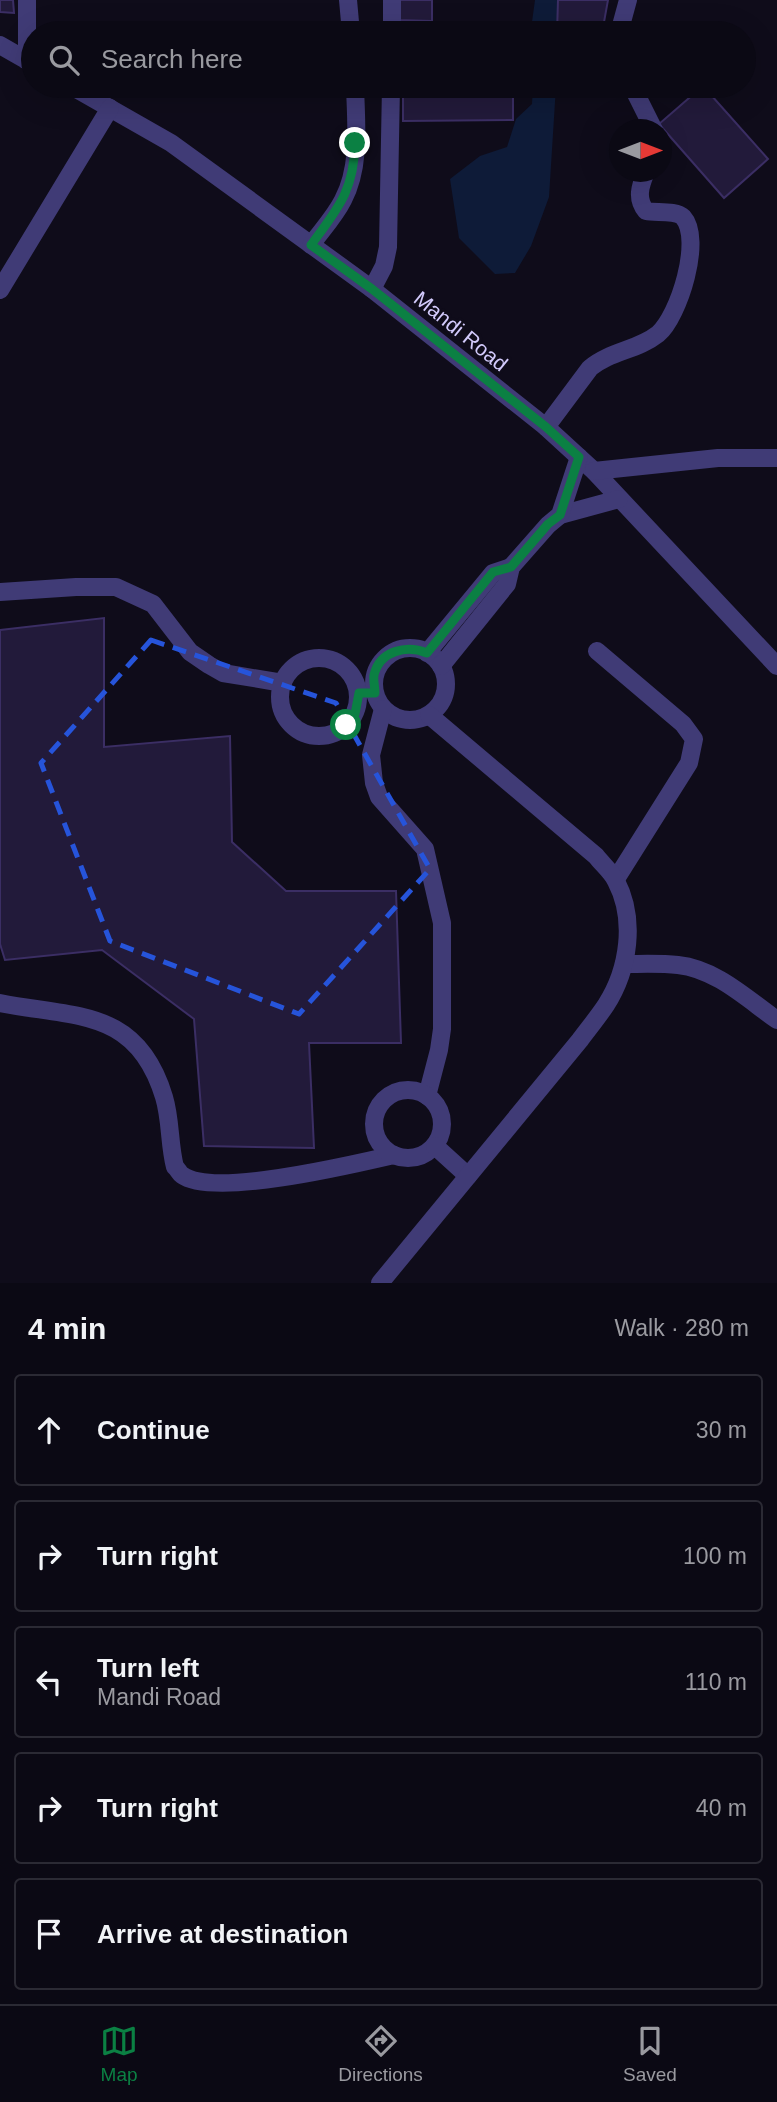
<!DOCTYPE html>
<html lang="en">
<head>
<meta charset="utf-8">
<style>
  body { margin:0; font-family:Arial,sans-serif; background:#191722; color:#f1f3f6 }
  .compass { position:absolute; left:609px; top:119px; width:63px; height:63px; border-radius:50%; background:#0b0914; box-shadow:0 7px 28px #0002; rotate:90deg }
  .stop { position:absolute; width:21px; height:21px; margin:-16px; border:5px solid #0b8043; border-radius:50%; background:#fff }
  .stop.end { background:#0b8043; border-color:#fff; box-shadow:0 2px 7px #0008 }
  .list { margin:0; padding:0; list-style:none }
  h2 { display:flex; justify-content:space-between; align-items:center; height:91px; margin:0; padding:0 28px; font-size:30px }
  h2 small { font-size:23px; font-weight:400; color:#9a9aa0 }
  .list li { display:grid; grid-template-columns:46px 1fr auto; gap:21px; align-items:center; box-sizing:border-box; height:112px; margin:0 14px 14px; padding:0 14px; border:2px solid #2b2a34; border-radius:7px }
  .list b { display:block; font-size:26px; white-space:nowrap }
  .list p { margin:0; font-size:23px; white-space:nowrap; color:#9a9aa0 }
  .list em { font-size:23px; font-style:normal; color:#9a9aa0 }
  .icon { flex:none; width:38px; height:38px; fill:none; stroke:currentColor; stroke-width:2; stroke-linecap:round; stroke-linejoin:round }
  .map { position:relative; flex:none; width:777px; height:1283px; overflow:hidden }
  .search { position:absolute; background:#0b0914; box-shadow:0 7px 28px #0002; left:21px; right:21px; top:21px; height:77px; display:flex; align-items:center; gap:18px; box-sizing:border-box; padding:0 24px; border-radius:38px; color:#9a9aa0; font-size:26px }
  .sheet { height:721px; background:#0b0914 }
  nav { display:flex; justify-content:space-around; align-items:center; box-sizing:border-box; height:98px; border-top:2px solid #2b2a34; background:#0b0914; font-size:19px; color:#9a9aa0 }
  nav a { display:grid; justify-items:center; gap:4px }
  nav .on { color:#0b8043 }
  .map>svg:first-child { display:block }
</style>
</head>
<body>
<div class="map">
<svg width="777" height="1283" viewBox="0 0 777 1283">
  <rect width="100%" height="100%" fill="#0f0c1a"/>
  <!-- water -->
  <g fill="#0e1b38">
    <polygon points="535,0 564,0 561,33 524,33 532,22"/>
    <polygon points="533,86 556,86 549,197 531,246 515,273 495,274 459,238 450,179 480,156 507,147 516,119 532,104"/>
  </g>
  <!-- building -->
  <g fill="#221a3a" stroke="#3b2e64" stroke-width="2">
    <polygon points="0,0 13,0 14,13 0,12"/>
    <polygon points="397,0 432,0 432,21 397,20"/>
    <polygon points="558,0 608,0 602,33 557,33"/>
    <polygon points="403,86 513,86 513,120 403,121"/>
    <polygon points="703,86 768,159 724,198 659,124"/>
    <polygon points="104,618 104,747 230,736 232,842 286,891 396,891 401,1043 309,1043 314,1148 204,1146 194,1019 102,950 5,960 0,944 0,630"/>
  </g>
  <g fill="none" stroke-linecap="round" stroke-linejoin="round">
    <!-- minor -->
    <g stroke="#403b76" stroke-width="18">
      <polyline points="348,0 351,33"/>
      <polyline points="392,33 392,0"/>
      <polyline points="619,33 628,0"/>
      <polyline points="0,45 33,64"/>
      <polyline points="27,61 27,0"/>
      <polyline points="71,86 171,143 372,289 546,427 594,471 777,666"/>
      <polyline points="632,86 654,130"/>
      <path d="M311 245C322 230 335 216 343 200 361 166 356 123 355 86"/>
      <polyline points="372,289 384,266 388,247 391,86"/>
      <polyline points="0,290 110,108"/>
      <path d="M546 427 590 368C610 351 638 350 658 334 679 316 703 239 683 217 676 210 656 213 646 211 636 199 640 186 646 172"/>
      <polyline points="594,471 718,458 777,458"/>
      <polyline points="560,515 619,499"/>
      <polyline points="0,592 76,587 116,587 153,604 190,652 209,665 223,673 283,683"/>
      <circle cx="410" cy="684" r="36"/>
      <polyline points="597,651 683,724 694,739 689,763 616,879"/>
      <polyline points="427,653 493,573 511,567"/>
      <circle cx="319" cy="697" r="39"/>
      <polyline points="441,666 507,584 511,567 548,525 560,515 579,457"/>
      <polyline points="383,709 371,755 374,783 379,797 425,849 442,923 442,1029 439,1050 427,1096"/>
      <path d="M624 964C641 964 660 963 678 965 716 969 747 999 777 1020"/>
      <path d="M0 1003C76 1018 137 1008 164 1097 171 1120 169 1144 175 1167 178 1169 179 1173 182 1175 213 1198 355 1164 394 1155"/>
      <circle cx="408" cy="1124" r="34"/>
      <polyline points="435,1146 468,1176"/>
      <path d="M380 1283 580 1040C589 1028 598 1017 606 1005 629 969 636 919 616 881 612 872 602 864 596 856L429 715"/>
    </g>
  </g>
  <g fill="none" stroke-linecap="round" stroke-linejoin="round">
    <!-- route -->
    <path stroke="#0b8043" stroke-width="9" d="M346 725 355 714 359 693H375C375 687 373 680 374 675 380 650 407 645 427 653L493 572 511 567 548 524 560 515 579 457 546 427 372 289 311 245C338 208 354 191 355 143"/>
  </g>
  <!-- marked area -->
  <path fill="none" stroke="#2654da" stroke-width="5" stroke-dasharray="14 9" stroke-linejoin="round" d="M151 640 336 703 430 869 299 1014 110 941 41 763Z"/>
  <g text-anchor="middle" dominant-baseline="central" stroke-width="6" stroke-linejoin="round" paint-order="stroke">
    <!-- street labels -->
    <g font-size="21" fill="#d2cafb" stroke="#0f0c1a">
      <text transform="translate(461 331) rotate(39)">Mandi Road</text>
    </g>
  </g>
</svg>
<svg class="compass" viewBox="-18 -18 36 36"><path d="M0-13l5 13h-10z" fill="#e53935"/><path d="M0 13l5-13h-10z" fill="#9a9aa0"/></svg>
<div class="stop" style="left:346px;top:725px"></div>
<div class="stop end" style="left:355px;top:143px"></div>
<div class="search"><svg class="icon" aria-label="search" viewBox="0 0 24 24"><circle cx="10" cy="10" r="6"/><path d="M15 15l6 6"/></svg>Search here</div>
</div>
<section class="sheet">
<h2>4 min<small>Walk · 280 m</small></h2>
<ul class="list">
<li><svg class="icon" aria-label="ahead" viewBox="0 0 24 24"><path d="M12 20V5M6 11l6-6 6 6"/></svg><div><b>Continue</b></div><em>30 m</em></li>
<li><svg class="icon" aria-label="right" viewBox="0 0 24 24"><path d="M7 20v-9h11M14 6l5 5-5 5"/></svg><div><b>Turn right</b></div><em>100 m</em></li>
<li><svg class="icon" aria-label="left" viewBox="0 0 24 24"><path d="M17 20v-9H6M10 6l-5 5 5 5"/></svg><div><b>Turn left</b><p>Mandi Road</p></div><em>110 m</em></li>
<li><svg class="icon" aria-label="right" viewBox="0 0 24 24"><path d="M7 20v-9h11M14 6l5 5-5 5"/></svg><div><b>Turn right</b></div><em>40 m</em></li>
<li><svg class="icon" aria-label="arrive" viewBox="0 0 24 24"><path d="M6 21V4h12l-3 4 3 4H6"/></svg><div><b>Arrive at destination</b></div></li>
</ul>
</section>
<nav>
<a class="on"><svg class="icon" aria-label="map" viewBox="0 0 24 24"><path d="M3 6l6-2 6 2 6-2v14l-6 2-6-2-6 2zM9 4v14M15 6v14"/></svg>Map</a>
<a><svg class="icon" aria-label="directions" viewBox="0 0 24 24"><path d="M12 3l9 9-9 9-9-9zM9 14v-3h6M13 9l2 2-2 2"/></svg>Directions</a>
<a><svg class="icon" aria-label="saved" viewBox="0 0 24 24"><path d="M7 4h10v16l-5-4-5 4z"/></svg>Saved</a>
</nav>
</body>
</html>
